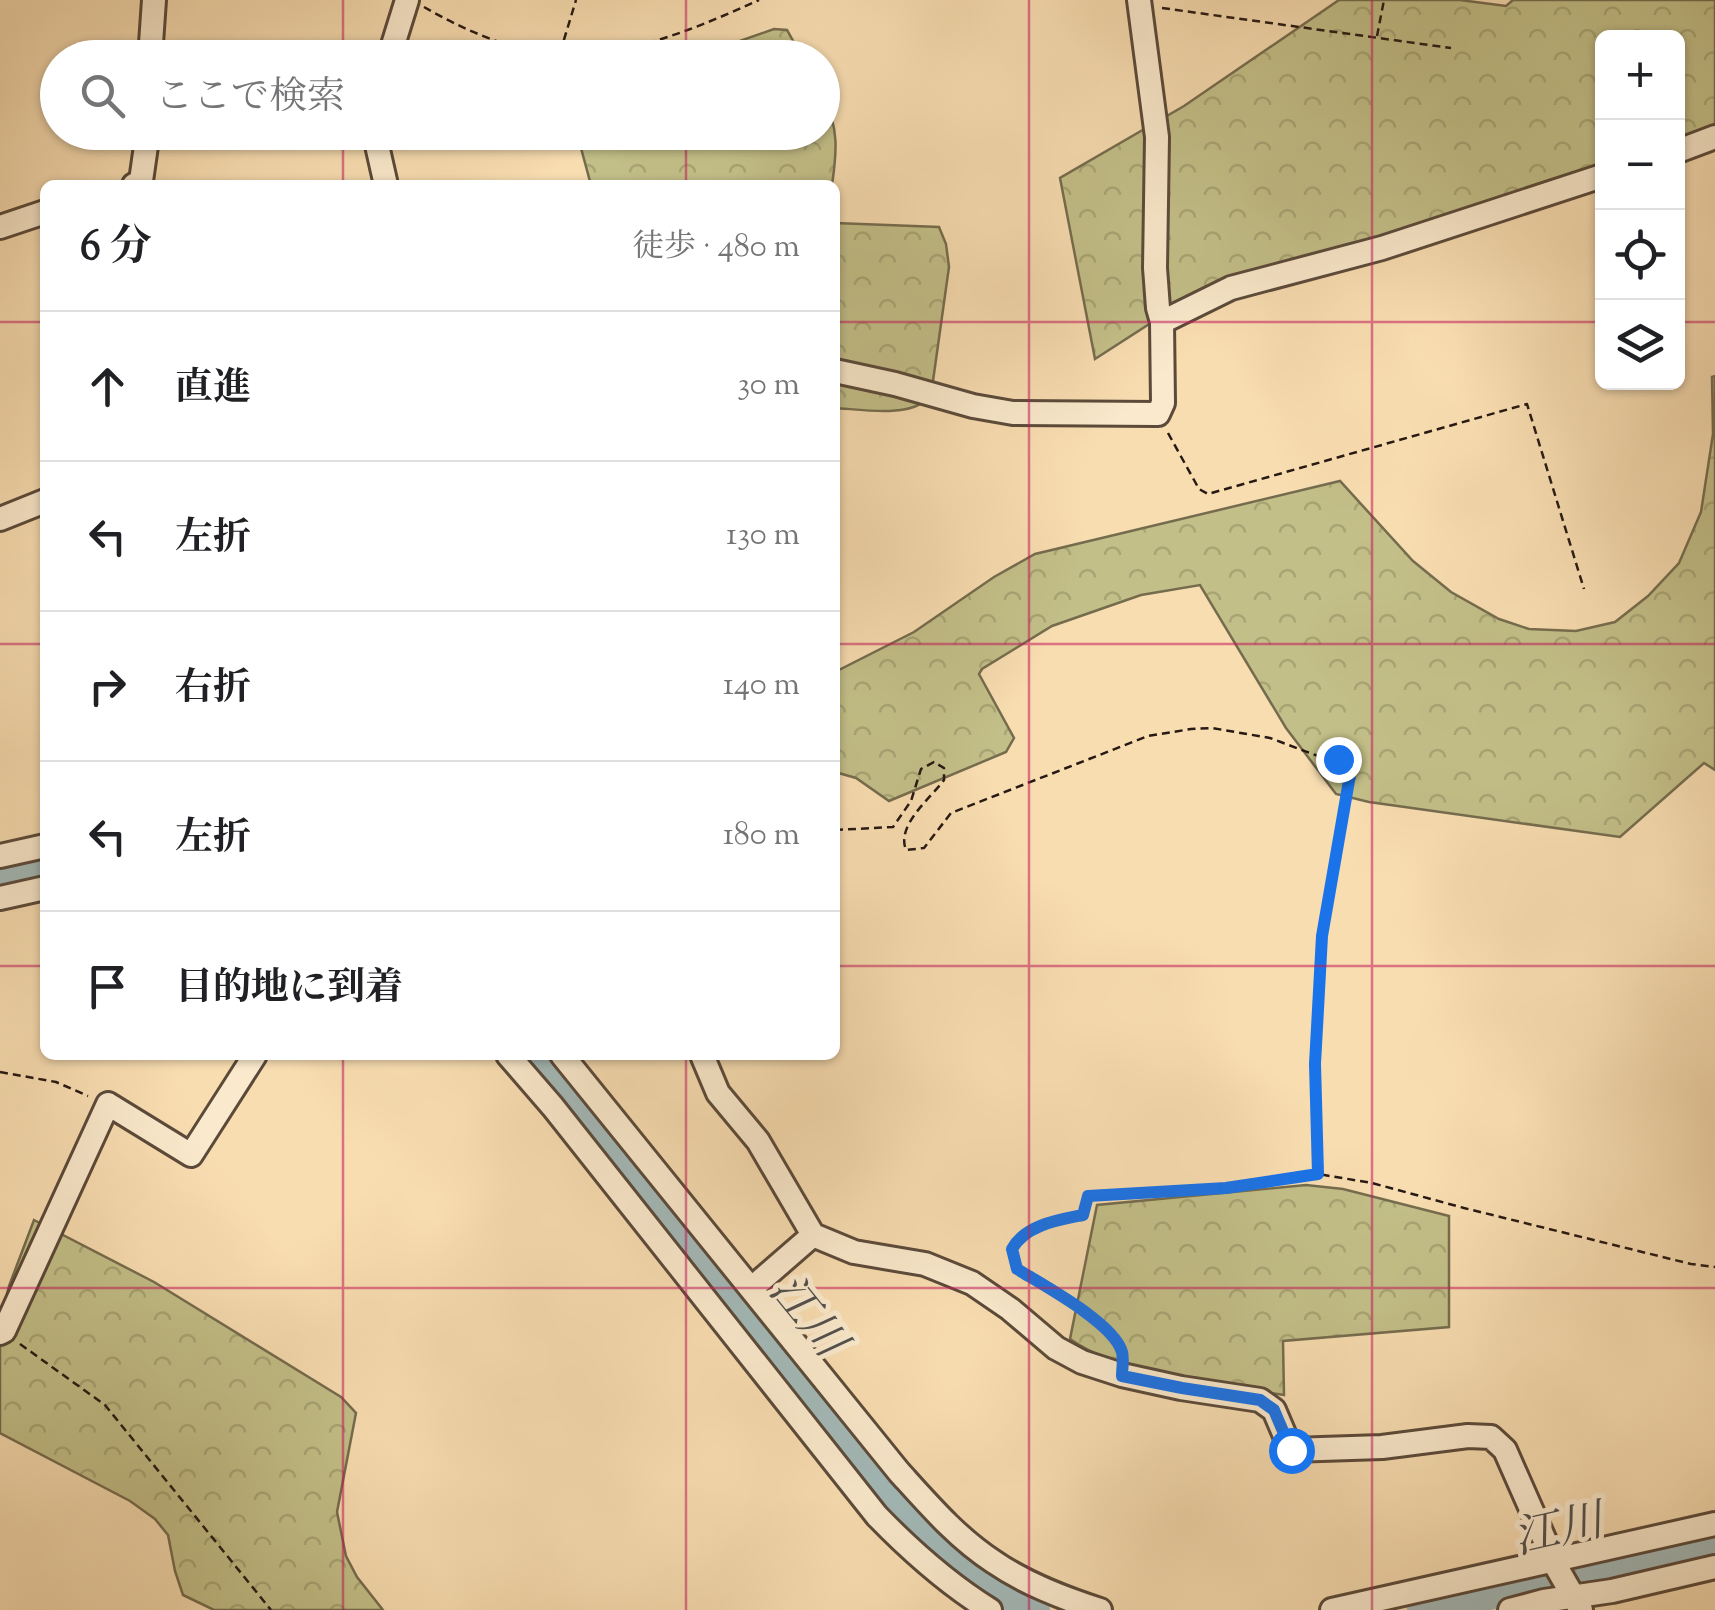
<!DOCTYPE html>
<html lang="ja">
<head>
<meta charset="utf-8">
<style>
  body { margin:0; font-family:"Sorts Mill Goudy","Noto Serif JP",serif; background:#f6f6f6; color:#202124 }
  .controls { position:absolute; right:30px; top:30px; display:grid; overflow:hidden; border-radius:15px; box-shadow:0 2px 8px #0004 }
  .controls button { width:90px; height:90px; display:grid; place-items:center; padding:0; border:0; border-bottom:2px solid #e0e0e0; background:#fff; color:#202124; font:50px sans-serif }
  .stop { position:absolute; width:30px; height:30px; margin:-22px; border:8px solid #1a73e8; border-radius:50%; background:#fff }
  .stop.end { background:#1a73e8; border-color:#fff; box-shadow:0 2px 10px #0008 }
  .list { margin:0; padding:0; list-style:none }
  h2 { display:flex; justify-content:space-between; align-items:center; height:130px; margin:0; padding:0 40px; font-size:42px }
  h2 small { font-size:32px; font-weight:400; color:#757577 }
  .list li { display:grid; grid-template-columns:65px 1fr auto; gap:30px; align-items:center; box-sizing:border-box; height:150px; padding:0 40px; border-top:2px solid #e0e0e0 }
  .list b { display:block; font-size:38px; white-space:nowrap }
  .list em { font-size:32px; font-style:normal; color:#757577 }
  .icon { flex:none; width:55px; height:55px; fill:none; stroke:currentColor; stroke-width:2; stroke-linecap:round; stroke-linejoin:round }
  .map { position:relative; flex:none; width:1715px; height:1610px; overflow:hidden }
  .search { position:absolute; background:#fff; box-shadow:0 2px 8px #0004; left:40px; top:40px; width:800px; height:110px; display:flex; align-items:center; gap:25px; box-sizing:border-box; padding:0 35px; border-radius:55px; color:#757577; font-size:38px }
  .panel { position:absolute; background:#fff; box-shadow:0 2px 8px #0004; left:40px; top:180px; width:800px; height:880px; border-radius:15px }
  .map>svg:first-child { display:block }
</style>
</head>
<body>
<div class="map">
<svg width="1715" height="1610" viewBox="0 0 1715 1610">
  <defs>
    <pattern id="forest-crowns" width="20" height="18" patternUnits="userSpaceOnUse" patternTransform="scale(2.5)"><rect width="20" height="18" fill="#c3bf88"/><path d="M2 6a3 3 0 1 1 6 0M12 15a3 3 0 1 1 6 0" fill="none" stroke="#a8a474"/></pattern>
  </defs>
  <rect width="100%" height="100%" fill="#f8ddb1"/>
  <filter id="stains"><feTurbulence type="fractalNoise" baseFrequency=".002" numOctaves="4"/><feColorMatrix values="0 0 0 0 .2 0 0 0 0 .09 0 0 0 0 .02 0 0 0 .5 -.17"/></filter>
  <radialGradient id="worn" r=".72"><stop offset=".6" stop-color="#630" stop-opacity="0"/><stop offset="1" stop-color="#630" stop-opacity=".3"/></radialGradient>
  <!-- forest -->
  <g fill="url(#forest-crowns)" stroke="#756c4e" stroke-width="2.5">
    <polygon points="1339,0 1460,0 1506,6 1513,0 1715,0 1715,128 1678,141 1678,38 1602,38 1602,167 1168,312 1095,359 1060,178 1184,106"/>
    <polygon points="774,29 787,30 802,57 694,57"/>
    <path d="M823 96C839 128 837 151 832 185H591L581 148V133L822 132Z"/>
    <path d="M835 223 939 227 946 244 949 267 932 388C929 393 927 398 923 402 904 417 857 409 835 408Z"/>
    <polygon points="1715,376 1715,770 1704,763 1620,837 1369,802 1336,794 1286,728 1200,585 1141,595 1052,626 982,669 979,674 1014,738 1006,752 889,801 856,778 835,772 835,672 914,632 994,577 1035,554 1340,481 1413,561 1451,592 1499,619 1529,629 1576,631 1615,622 1648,596 1679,563 1701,512 1713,434 1712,377"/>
    <path d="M1306 1185 1343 1189 1449 1216V1327L1283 1341 1284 1395C1214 1385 1129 1379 1070 1339L1097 1205Z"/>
    <polygon points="34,1220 154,1282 341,1397 356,1413 337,1512 346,1556 357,1577 383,1610 214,1610 183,1595 175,1571 168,1535 155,1519 130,1501 0,1433 0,1323 9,1286"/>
  </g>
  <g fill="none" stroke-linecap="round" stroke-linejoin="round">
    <!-- river -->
    <g stroke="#a3b9b8" stroke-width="30">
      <polyline points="0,877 45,868"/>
      <path d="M532 1055 604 1140 915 1524C952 1557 988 1591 1035 1610"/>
      <polyline points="1422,1610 1715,1544"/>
    </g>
    <defs>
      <g id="minor">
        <polyline points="150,58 154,0"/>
        <polyline points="389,58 407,0"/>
        <polyline points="374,132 386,185"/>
        <polyline points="1678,151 1715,137"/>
        <polyline points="134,185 141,181 148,132"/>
        <polyline points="0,227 45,212"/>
        <polyline points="1162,322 1231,288 1382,248 1602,176"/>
        <polyline points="835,371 895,384 973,406 1013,413 1158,414 1163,403 1162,322 1158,308 1155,268 1157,137 1139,0"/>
        <polyline points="0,519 45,501"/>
        <polyline points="0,856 45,846"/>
        <polyline points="0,898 45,888"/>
        <path d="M508 1055 553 1107 877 1516C912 1552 948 1584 990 1610"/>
        <path d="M562 1055 899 1472C928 1504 957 1538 994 1562 1026 1584 1063 1598 1100 1610"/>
        <polyline points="702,1055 718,1093 758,1141 813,1235 854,1252 925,1264 972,1283 1010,1309 1056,1348 1082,1362 1122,1375 1181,1388 1260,1400 1274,1410 1291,1450 1382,1447 1468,1436 1491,1437 1505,1450 1557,1568 1581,1610"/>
        <polyline points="752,1288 813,1235"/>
        <polyline points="0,1333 4,1331 108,1104 191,1155 255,1055"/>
        <polyline points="1332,1610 1715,1524"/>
        <polyline points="1510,1610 1544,1601 1612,1591 1715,1567"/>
      </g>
    </defs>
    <!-- minor casing -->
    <use href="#minor" stroke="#5b4a3a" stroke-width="28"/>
    <!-- path -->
    <g stroke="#271913" stroke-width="2.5" stroke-dasharray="8 5" stroke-linecap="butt">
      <path d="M424 7C462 29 515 53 560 55 629 57 697 28 759 0"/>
      <polyline points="1162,8 1451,48"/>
      <polyline points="1377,36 1384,0"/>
      <polyline points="563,53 563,43 576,0"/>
      <polyline points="1168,433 1199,489 1208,494 1527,404 1584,589"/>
      <path d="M835 830 893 827 911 801 921 769 934 762 944 768V780C930 799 896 825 906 850L924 848 951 813 1148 736 1191 729 1212 728 1270 738 1318 756 1347 762 1350 775 1322 936 1315 1065 1318 1174"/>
      <polyline points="0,1072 56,1082 88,1096"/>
      <polyline points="20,1344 105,1405 271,1610"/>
      <path d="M1122 1354C1105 1314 1053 1291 1017 1269L1012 1249C1025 1225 1058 1220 1083 1215L1088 1196 1226 1189 1318 1174 1372 1183 1464 1208 1691 1264 1715 1267"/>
    </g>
    <!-- minor -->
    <use href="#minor" stroke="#fae9cc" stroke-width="22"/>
  </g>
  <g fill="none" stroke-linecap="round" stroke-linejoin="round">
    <!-- route -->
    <path stroke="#1a73e8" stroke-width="12" d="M1291 1450 1274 1410 1260 1400 1182 1388 1122 1376C1122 1368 1124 1359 1122 1352 1114 1323 1043 1285 1017 1269L1012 1249C1025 1225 1058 1220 1083 1215L1088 1196 1226 1188 1318 1174 1315 1064 1322 936 1350 775 1347 762 1338 759"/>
  </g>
  <!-- grid -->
  <path fill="none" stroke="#c2185b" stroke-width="2.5" stroke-opacity="0.55" d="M343 0V58M686 0V58M1029 0V1610M1372 0V1610M343 132V185M686 132V185M0 322H45M835 322H1602M1678 322H1715M0 644H45M835 644H1715M0 966H45M835 966H1715M343 1055V1610M686 1055V1610M0 1288H1715"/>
  <g text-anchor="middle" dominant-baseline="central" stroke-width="10" stroke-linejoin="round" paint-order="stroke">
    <!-- water labels -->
    <g font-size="45" font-style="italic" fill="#52514d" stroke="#fae9cc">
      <text transform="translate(805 1318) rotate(51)">江川</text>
      <text transform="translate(1559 1533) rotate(-13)">江川</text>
    </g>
  </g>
  <rect width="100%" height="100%" filter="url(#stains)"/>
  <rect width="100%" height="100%" fill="url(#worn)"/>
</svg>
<div class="controls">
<button>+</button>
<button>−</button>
<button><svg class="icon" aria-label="locate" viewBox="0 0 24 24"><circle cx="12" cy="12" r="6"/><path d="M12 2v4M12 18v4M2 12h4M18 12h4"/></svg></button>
<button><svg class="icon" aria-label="layers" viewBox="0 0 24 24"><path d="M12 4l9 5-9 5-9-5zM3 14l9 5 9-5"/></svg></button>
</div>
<div class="stop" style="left:1291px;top:1450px"></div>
<div class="stop end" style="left:1338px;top:759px"></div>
<div class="search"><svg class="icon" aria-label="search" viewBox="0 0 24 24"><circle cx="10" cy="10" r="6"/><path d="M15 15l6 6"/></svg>ここで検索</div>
<section class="panel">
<h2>6 分<small>徒歩 · 480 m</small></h2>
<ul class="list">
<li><svg class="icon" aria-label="ahead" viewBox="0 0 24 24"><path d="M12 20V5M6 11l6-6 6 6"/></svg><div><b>直進</b></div><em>30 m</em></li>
<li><svg class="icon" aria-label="left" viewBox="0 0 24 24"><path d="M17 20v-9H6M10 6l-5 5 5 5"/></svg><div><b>左折</b></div><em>130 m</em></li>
<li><svg class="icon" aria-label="right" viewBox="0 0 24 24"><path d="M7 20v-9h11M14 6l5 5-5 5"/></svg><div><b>右折</b></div><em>140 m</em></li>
<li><svg class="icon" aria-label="left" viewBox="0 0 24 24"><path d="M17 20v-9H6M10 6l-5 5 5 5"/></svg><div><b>左折</b></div><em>180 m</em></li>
<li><svg class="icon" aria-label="arrive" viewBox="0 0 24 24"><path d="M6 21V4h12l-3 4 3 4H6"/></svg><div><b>目的地に到着</b></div></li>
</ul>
</section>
</div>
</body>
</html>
